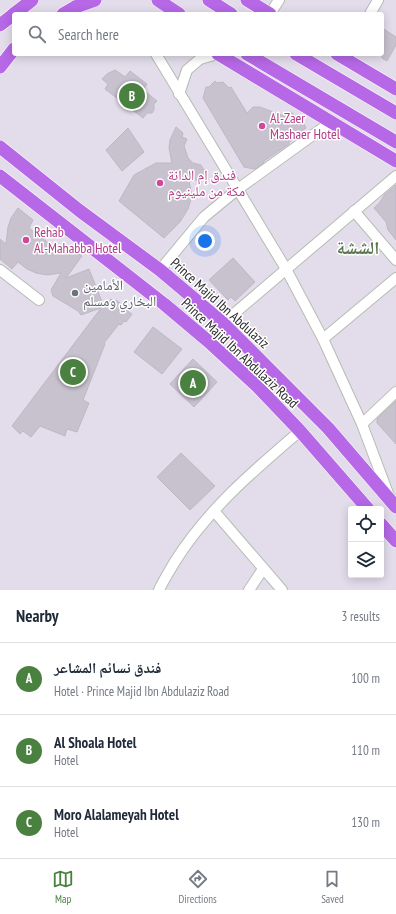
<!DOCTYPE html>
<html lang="en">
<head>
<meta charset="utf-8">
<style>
  body { margin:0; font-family:"PT Sans Narrow","Noto Naskh Arabic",sans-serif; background:#f2f2f3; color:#1f2937 }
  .controls { position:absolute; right:12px; bottom:12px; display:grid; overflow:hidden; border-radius:4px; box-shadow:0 2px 10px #0003 }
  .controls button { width:36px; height:36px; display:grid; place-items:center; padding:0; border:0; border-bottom:1px solid #e0e1e3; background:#fff; color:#1f2937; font:20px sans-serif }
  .you { position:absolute; left:205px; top:241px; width:14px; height:14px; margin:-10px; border:3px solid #fff; border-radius:50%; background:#1a73e8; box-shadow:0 0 0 6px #1a73e833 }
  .badge { display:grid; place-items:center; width:26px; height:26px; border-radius:50%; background:#4a8140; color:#fff; font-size:13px; font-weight:700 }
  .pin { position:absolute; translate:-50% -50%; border:2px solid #fff; box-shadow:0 1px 4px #0006 }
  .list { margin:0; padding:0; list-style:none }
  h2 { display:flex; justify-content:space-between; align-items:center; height:52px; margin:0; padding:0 16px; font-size:17px }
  h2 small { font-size:13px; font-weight:400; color:#747a83 }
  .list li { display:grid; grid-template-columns:26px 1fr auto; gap:12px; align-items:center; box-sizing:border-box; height:72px; padding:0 16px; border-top:1px solid #e0e1e3 }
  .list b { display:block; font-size:15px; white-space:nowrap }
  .list p { margin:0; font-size:13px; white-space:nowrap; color:#747a83 }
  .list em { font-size:13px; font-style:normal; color:#747a83 }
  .icon { flex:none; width:22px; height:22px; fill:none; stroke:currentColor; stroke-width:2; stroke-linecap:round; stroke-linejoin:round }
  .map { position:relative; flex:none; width:396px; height:590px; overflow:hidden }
  .search { position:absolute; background:#fff; box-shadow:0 2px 10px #0003; left:12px; right:12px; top:12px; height:44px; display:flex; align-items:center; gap:10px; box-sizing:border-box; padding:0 14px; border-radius:4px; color:#747a83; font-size:15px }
  .sheet { height:268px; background:#fff }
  nav { display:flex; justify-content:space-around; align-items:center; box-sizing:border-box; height:56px; border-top:1px solid #e0e1e3; background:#fff; font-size:11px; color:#747a83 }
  nav a { display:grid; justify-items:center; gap:2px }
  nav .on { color:#4a8140 }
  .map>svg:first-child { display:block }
</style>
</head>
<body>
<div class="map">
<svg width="396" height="590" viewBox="0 0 396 590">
  <rect width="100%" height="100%" fill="#e3ddeb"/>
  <!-- building -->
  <g fill="#c7c2ce" stroke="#bfb7c6">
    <polygon points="382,28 396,37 396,45 387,61 382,58"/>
    <polygon points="115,70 125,77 130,71 147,84 143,90 157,101 154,104 154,110 152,113 147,113 143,118 105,89 108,84 102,79 107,74"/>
    <polygon points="215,81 217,83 223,82 229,88 231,87 247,113 253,107 260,107 284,116 285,112 291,112 303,122 306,128 304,129 304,132 298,135 298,137 289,142 289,144 264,161 264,162 258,167 254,169 244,167 203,98 206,87 209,87"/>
    <polygon points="176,127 183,133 182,137 187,139 184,146 188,158 193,163 201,165 203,169 206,170 207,179 189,181 192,196 188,209 180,222 164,238 119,201 134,175 156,163 172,163 169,148 170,140"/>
    <polygon points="128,128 144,152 122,171 106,150"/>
    <polygon points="396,185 396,240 388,230 386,222 374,208 380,202 385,194"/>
    <polygon points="18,208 33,220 29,228 59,251 65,245 82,256 66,278 89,269 104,307 111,299 115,302 116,300 129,310 128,312 132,314 126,322 124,321 121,325 119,324 104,343 105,344 83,400 89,403 77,432 67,429 65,436 40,426 31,437 23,431 20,434 12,426 101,308 81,315 78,311 53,296 51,290 61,273 47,275 36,273 27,269 18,262 12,269 0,259 0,239 6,244 8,227 11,218"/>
    <polygon points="233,258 255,282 235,301 231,297 228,300 209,280"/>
    <polygon points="153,327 182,349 162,374 134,352"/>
    <polygon points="193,359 217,382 194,407 170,384"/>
    <polygon points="396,401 396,444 377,423 377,419"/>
    <polygon points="181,453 215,486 190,510 157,477"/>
  </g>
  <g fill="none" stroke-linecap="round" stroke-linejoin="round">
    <defs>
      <g id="minor">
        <polyline points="270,14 279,0"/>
        <polyline points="370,14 378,0"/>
        <polyline points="156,54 286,269 323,339 362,424 389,496"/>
        <polyline points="179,94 187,70 200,59 217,54"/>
        <polyline points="354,211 396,260"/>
        <polyline points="0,270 39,300"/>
        <polyline points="160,270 204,217 238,189 331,122"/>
        <polyline points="223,323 396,176"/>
        <polyline points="323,339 396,278"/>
        <polyline points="362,424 396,392"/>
        <polyline points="214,511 282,590"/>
        <path d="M159 590C163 581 169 572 174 563 207 510 253 471 300 431"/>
        <polyline points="249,590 263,569"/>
      </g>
      <g id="major">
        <polyline points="158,0 179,14"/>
        <polyline points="209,0 231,14"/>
        <polyline points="247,0 270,14"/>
        <polyline points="14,14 32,0"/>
        <polyline points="63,14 75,7 95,0"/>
        <polyline points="0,25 14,14"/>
        <polyline points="218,54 396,161"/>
        <polyline points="247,54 396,142"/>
        <polyline points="296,54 396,113"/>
        <polyline points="337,54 396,89"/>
        <polyline points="0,67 14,49"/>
        <polyline points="0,147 80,211 160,270 223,323 328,428 396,507"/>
        <polyline points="0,176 164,304 208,341 258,387 300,431 368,509"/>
        <polyline points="381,524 396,541"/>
      </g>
    </defs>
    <!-- minor casing -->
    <use href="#minor" stroke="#b5bdb1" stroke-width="12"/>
    <!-- major casing -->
    <use href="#major" stroke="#fff" stroke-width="14"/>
    <!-- minor -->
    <use href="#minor" stroke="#fff" stroke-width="10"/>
    <!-- major -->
    <use href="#major" stroke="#b668e6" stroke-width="13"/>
  </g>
  <!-- markers -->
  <g fill="#d1479c" stroke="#fff" stroke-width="1.5">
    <circle cx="262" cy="126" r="4"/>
    <circle cx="160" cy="183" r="4"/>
    <circle cx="26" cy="240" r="4"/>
  </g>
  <circle fill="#6b7280" stroke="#fff" stroke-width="1.5" cx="75" cy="293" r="4"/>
  <g text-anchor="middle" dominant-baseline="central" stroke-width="3" stroke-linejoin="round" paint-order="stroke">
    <!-- hotel labels -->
    <g font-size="14" fill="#b23c85" stroke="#fff" text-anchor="start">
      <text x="270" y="118">Al-Zaer<tspan x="270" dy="16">Mashaer Hotel</tspan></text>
      <text x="168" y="175">فندق إم الدانة<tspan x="168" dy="16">مكة من ملينيوم</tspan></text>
      <text x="34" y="232">Rehab<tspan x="34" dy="16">Al-Mahabba Hotel</tspan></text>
    </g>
    <!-- worship labels -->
    <g font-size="14" fill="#5b616d" stroke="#fff" text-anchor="start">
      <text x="83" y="285">الأمامين<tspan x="83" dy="16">البخاري ومسلم</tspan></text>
    </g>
    <!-- street labels -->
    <g font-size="14" fill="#2a2a2a" stroke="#fff">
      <text transform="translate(220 303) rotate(42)">Prince Majid Ibn Abdulaziz</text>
      <text transform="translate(240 353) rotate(43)">Prince Majid Ibn Abdulaziz Road</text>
    </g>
    <!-- district labels -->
    <g font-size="18" font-weight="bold" fill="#5b774e" stroke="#fff">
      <text x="358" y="247">الششة</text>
    </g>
  </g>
</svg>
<div class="controls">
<button><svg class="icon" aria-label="locate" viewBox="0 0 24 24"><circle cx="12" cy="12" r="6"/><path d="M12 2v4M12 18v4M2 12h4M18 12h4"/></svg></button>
<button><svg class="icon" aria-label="layers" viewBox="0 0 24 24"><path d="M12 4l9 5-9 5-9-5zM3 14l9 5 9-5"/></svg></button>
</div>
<div class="you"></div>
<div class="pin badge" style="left:193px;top:383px">A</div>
<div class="pin badge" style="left:132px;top:96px">B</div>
<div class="pin badge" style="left:73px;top:372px">C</div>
<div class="search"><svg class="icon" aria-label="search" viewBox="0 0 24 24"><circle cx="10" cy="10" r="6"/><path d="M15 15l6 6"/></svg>Search here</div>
</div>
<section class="sheet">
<h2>Nearby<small>3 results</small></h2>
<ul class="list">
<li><span class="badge">A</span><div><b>فندق نسائم المشاعر</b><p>Hotel · Prince Majid Ibn Abdulaziz Road</p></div><em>100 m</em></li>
<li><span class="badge">B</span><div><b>Al Shoala Hotel</b><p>Hotel</p></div><em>110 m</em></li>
<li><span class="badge">C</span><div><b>Moro Alalameyah Hotel</b><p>Hotel</p></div><em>130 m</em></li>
</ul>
</section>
<nav>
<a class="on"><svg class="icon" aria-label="map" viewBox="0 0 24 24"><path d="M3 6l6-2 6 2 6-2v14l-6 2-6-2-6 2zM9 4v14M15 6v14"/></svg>Map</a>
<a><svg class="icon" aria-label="directions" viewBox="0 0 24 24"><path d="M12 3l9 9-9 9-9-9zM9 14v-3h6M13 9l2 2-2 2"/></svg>Directions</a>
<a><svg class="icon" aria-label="saved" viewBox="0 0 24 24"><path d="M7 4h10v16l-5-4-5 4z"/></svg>Saved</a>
</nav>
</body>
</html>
